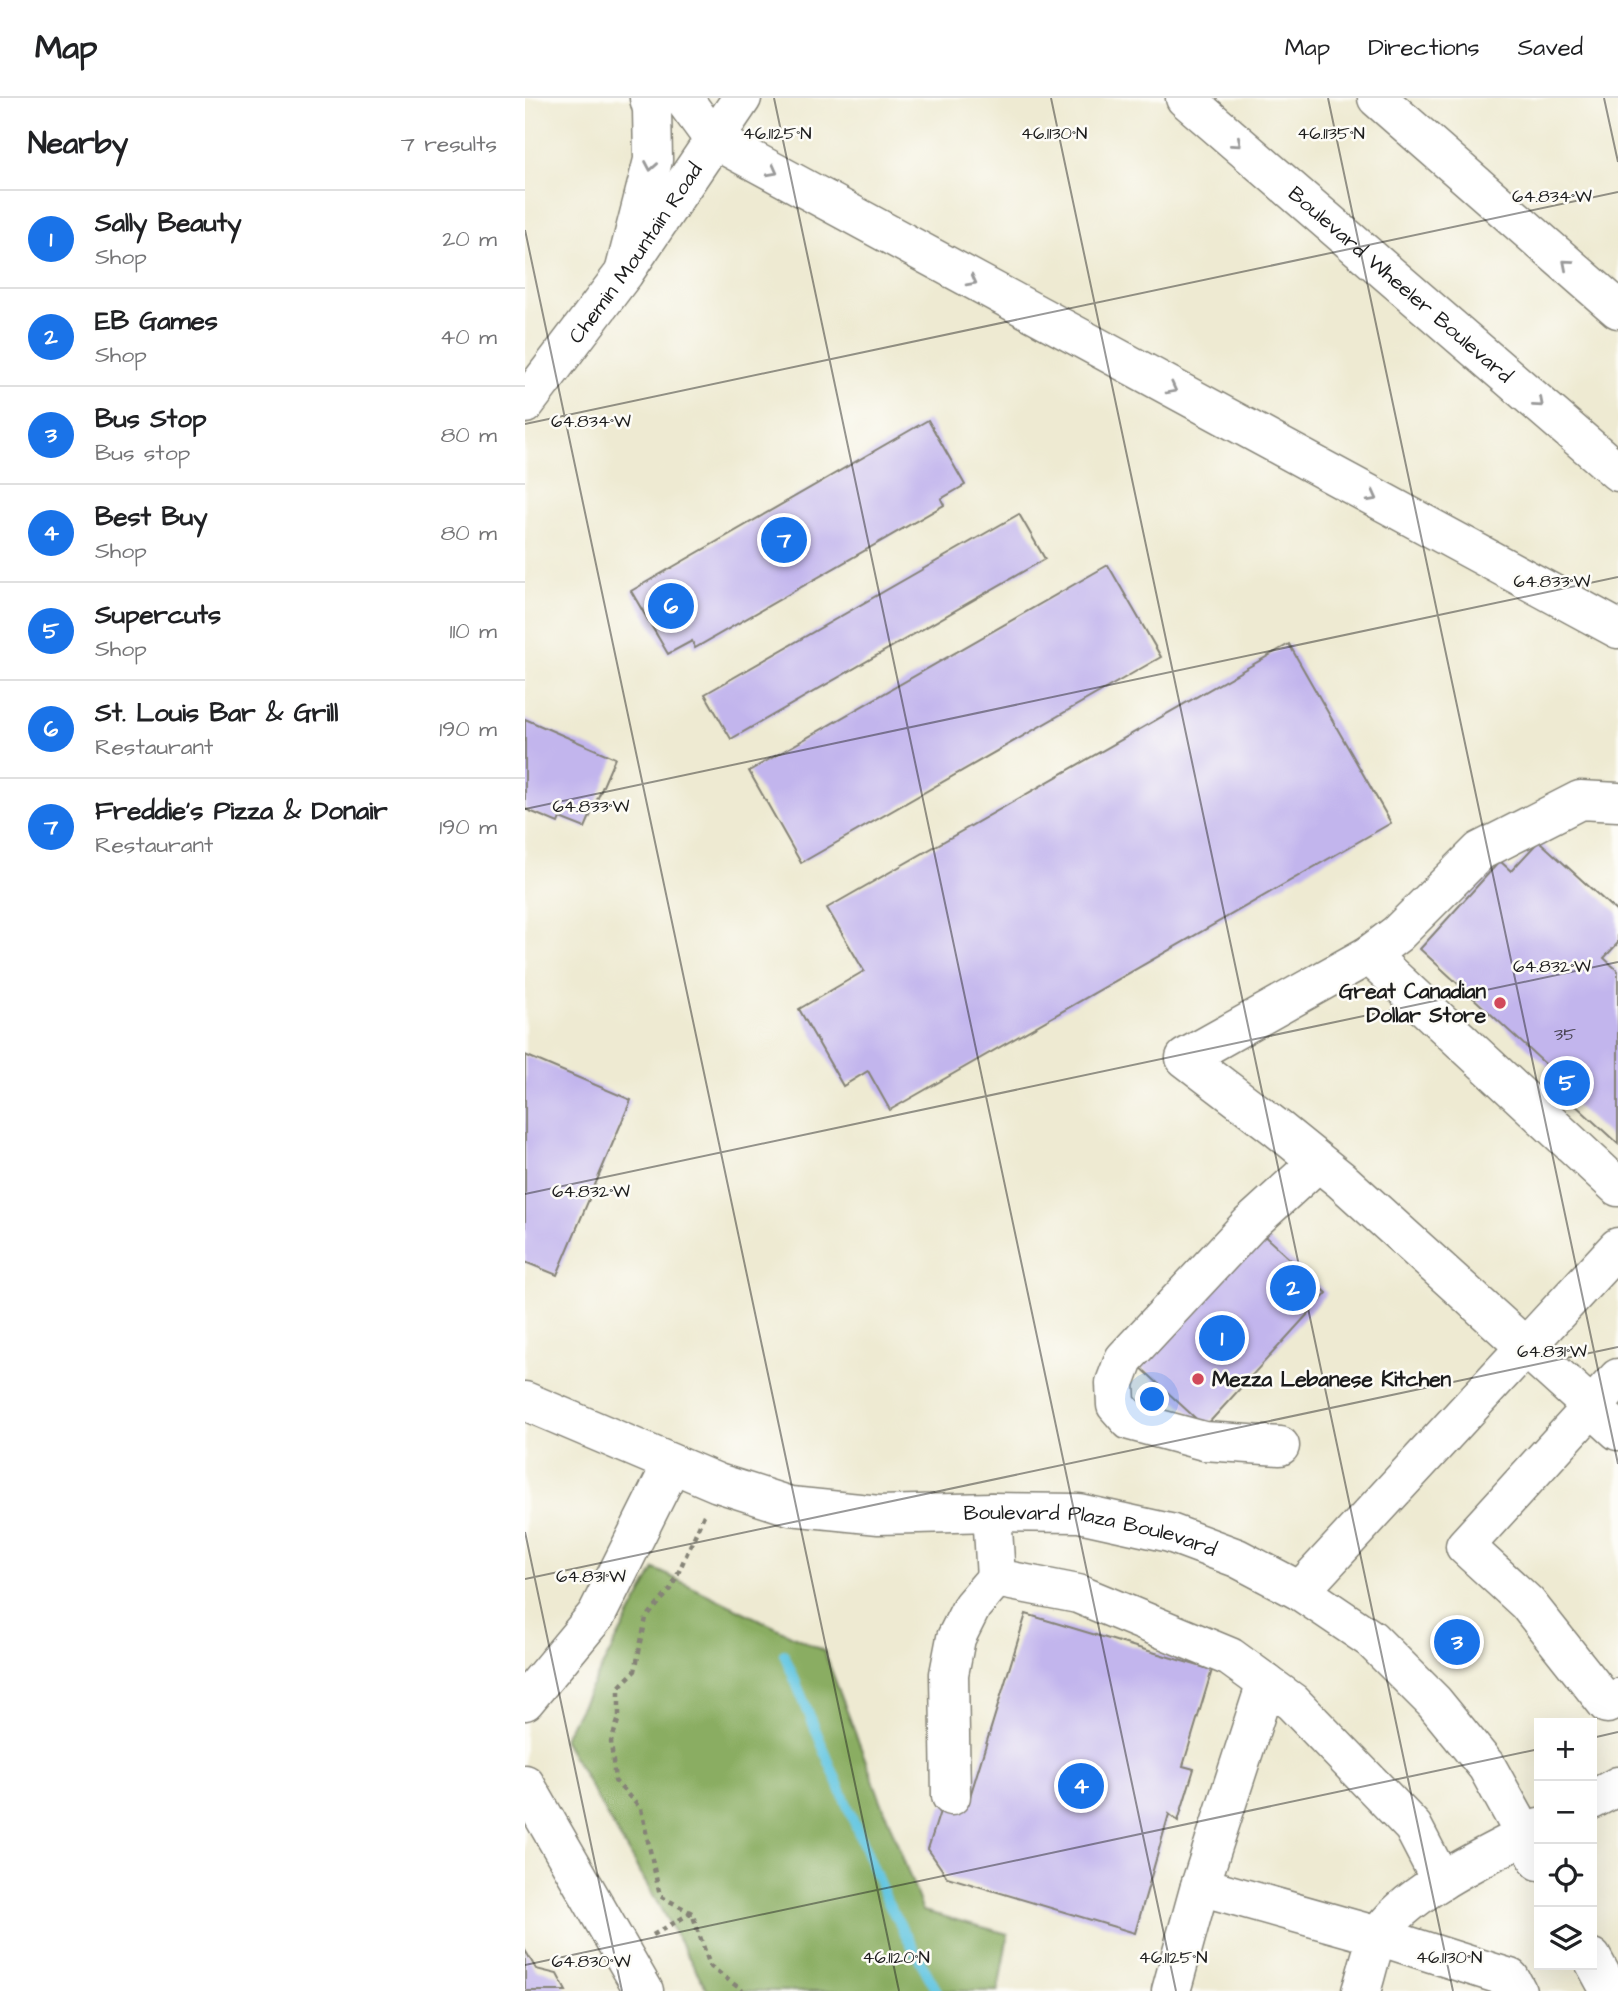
<!DOCTYPE html>
<html lang="en">
<head>
<meta charset="utf-8">
<style>
  body { margin:0; font-family:"Architects Daughter",sans-serif; background:#f6f6f6; color:#202124 }
  .controls { position:absolute; right:21px; bottom:21px; display:grid; overflow:hidden; border-radius:0px; box-shadow:0 7px 28px #0002 }
  .controls button { width:63px; height:63px; display:grid; place-items:center; padding:0; border:0; border-bottom:2px solid #e0e0e0; background:#fff; color:#202124; font:35px sans-serif }
  .you { position:absolute; left:628px; top:1302px; width:24px; height:24px; margin:-18px; border:5px solid #fff; border-radius:50%; background:#1a73e8; box-shadow:0 0 0 10px #1a73e833 }
  .badge { display:grid; place-items:center; width:46px; height:46px; border-radius:50%; background:#1a73e8; color:#fff; font-size:23px; font-weight:700 }
  .pin { position:absolute; translate:-50% -50%; border:4px solid #fff; box-shadow:0 2px 7px #0006 }
  .list { margin:0; padding:0; list-style:none }
  h2 { display:flex; justify-content:space-between; align-items:center; height:91px; margin:0; padding:0 28px; font-size:30px }
  h2 small { font-size:23px; font-weight:400; color:#757577 }
  .list li { display:grid; grid-template-columns:46px 1fr auto; gap:21px; align-items:center; box-sizing:border-box; height:98px; padding:0 28px; border-top:2px solid #e0e0e0 }
  .list b { display:block; font-size:26px; white-space:nowrap }
  .list p { margin:0; font-size:23px; white-space:nowrap; color:#757577 }
  .list em { font-size:23px; font-style:normal; color:#757577 }
  .icon { flex:none; width:38px; height:38px; fill:none; stroke:currentColor; stroke-width:2; stroke-linecap:round; stroke-linejoin:round }
  .map { position:relative; flex:none; width:1093px; height:1893px; overflow:hidden }
  header { display:flex; align-items:center; gap:42px; box-sizing:border-box; height:98px; padding:0 35px; background:#fff; border-bottom:2px solid #e0e0e0 }
  header strong { font-size:33px }
  nav { display:flex; gap:38px; margin-inline-start:auto; font-size:24px }
  main { display:flex }
  aside { flex:1; background:#fff }
  .map>svg:first-child { display:block }
</style>
</head>
<body>
<header>
<strong>Map</strong>
<nav><a>Map</a><a>Directions</a><a>Saved</a></nav>
</header>
<main>
<aside>
<h2>Nearby<small>7 results</small></h2>
<ul class="list">
<li><span class="badge">1</span><div><b>Sally Beauty</b><p>Shop</p></div><em>20 m</em></li>
<li><span class="badge">2</span><div><b>EB Games</b><p>Shop</p></div><em>40 m</em></li>
<li><span class="badge">3</span><div><b>Bus Stop</b><p>Bus stop</p></div><em>80 m</em></li>
<li><span class="badge">4</span><div><b>Best Buy</b><p>Shop</p></div><em>80 m</em></li>
<li><span class="badge">5</span><div><b>Supercuts</b><p>Shop</p></div><em>110 m</em></li>
<li><span class="badge">6</span><div><b>St. Louis Bar &amp; Grill</b><p>Restaurant</p></div><em>190 m</em></li>
<li><span class="badge">7</span><div><b>Freddie's Pizza &amp; Donair</b><p>Restaurant</p></div><em>190 m</em></li>
</ul>
</aside>
<div class="map">
<svg width="1093" height="1893" viewBox="0 0 1093 1893">
  <rect width="100%" height="100%" fill="#fdfcf7"/>
  <filter id="ink" filterUnits="userSpaceOnUse"><feTurbulence type="fractalNoise" baseFrequency=".0143" numOctaves="2"/><feDisplacementMap in="SourceGraphic" scale="14" xChannelSelector="R" yChannelSelector="G"/><feConvolveMatrix kernelMatrix="1 2 1 2 8 2 1 2 1" color-interpolation-filters="sRGB"/></filter>
  <filter id="wash" filterUnits="userSpaceOnUse"><feTurbulence type="fractalNoise" baseFrequency=".00686" numOctaves="4" result="noise"/><feDisplacementMap in="SourceGraphic" scale="28" xChannelSelector="R" yChannelSelector="G"/><feGaussianBlur stdDeviation="1.57" result="paint"/><feColorMatrix in="noise" values="0 0 0 0 0 0 0 0 0 0 0 0 0 0 0 0 0 1.4 0 .05"/><feComposite in="paint" operator="in"/></filter>
  <g filter="url(#wash)">
    <rect width="100%" height="100%" fill="#eeead2"/>
    <!-- forest -->
    <polygon fill="#8aad62" stroke="#53643f" stroke-width="2" points="130,1471 299,1553 398,1813 483,1836 473,1893 183,1893 38,1641"/>
    <g fill="none" stroke-linecap="round" stroke-linejoin="round">
      <!-- stream -->
      <polyline stroke="#63c6e1" stroke-width="10" points="259,1556 362,1803 412,1893"/>
    </g>
    <g id="blocks">
      <!-- building -->
      <g fill="#c2b5ed">
        <polygon points="403,322 440,387 416,401 419,407 170,550 167,543 143,556 106,493"/>
        <polygon points="494,416 520,461 206,641 180,596"/>
        <polygon points="583,467 636,559 276,765 224,673"/>
        <polygon points="764,546 866,725 365,1012 343,973 318,988 274,911 339,873 302,810"/>
        <polygon points="0,621 90,660 60,730 35,720 33,725 0,711"/>
        <polygon points="1014,743 1093,815 1093,845 1079,860 1093,873 1093,1046 1048,1005 1055,998 895,851 975,763 986,773"/>
        <polygon points="0,957 106,1002 32,1177 0,1164"/>
        <polygon points="734,1133 802,1195 680,1329 612,1266"/>
        <polygon points="501,1516 687,1572 658,1668 669,1671 653,1723 644,1716 610,1835 422,1779 403,1751 417,1707 443,1705"/>
        <polygon points="0,1852 11,1871 32,1876 41,1893 0,1893"/>
      </g>
    </g>
  </g>
  <g filter="url(#ink)">
    <use href="#blocks" fill-opacity="0" stroke="#858377" stroke-width="2"/>
    <g fill="none" stroke-linecap="round" stroke-linejoin="round">
      <defs>
        <g id="minor">
          <polyline points="1093,704 1055,702 955,753 872,836 844,857 660,960 753,1031 816,1082 1093,1333"/>
          <polyline points="844,857 1093,1089"/>
          <polyline points="1093,1280 940,1448 1002,1505 1082,1606 1093,1600"/>
          <path id="s1" d="M0 1303 193 1385 265 1408 354 1417 467 1414 554 1415 645 1435 712 1460 775 1493 846 1541 909 1604 962 1669 1014 1763"/>
          <polyline points="755,1348 679,1343 605,1323 591,1307 590,1285 599,1261 725,1126 793,1064"/>
          <polyline points="467,1414 471,1480 553,1496 705,1559 767,1604 888,1729 916,1783"/>
          <polyline points="775,1493 1093,1149"/>
          <polyline points="0,1603 72,1516 147,1366"/>
          <polyline points="0,1686 119,1893"/>
          <polyline points="426,1698 424,1576 431,1540 447,1508 471,1480"/>
          <polyline points="1067,1702 1093,1688"/>
          <polyline points="675,1788 741,1585"/>
          <polyline points="1067,1860 1085,1893"/>
          <polyline points="646,1893 675,1788 853,1838 985,1880 992,1893"/>
          <path d="M836 1893C841 1879 847 1848 854 1837 883 1792 967 1755 1014 1730"/>
        </g>
        <g id="major">
          <path id="s2" d="M0 306 99 175 217 0"/>
        </g>
        <g id="highway">
          <polyline points="158,0 188,41 1093,531"/>
          <path id="s3" d="M660 0 1093 374"/>
          <polyline points="852,0 1093,211"/>
          <polyline points="99,175 128,62 127,11 124,0"/>
        </g>
      </defs>
      <!-- minor casing -->
      <use href="#minor" stroke="#858377" stroke-width="41"/>
      <!-- major casing -->
      <use href="#major" stroke="#858377" stroke-width="41"/>
      <!-- highway casing -->
      <use href="#highway" stroke="#858377" stroke-width="41"/>
      <!-- path -->
      <g stroke="#858377" stroke-width="4.5" stroke-dasharray="5 5" stroke-linecap="butt">
        <polyline points="179,1417 146,1491 121,1520 110,1573 94,1589 94,1620 86,1644 90,1683 116,1711 135,1798 167,1815 185,1868 218,1893"/>
        <polyline points="128,1837 166,1815"/>
      </g>
      <!-- minor -->
      <use href="#minor" stroke="#fff" stroke-width="38"/>
      <!-- major -->
      <use href="#major" stroke="#fff" stroke-width="38"/>
      <!-- highway -->
      <use href="#highway" stroke="#fff" stroke-width="38"/>
    </g>
    <!-- one-way arrows -->
    <defs><path id="oneway-chevron" d="M-2-3.5L2.5 0L-2 3.5" fill="none" stroke-width="1.6" stroke-linecap="round" stroke-linejoin="round" transform="scale(1.75)"/></defs>
    <g stroke="#999">
      <use href="#oneway-chevron" transform="translate(712 45) rotate(41)"/>
      <use href="#oneway-chevron" transform="translate(126 68) rotate(100)"/>
      <use href="#oneway-chevron" transform="translate(248 73) rotate(28)"/>
      <use href="#oneway-chevron" transform="translate(1042 166) rotate(-139)"/>
      <use href="#oneway-chevron" transform="translate(447 183) rotate(28)"/>
      <use href="#oneway-chevron" transform="translate(647 291) rotate(28)"/>
      <use href="#oneway-chevron" transform="translate(1014 305) rotate(41)"/>
      <use href="#oneway-chevron" transform="translate(848 399) rotate(28)"/>
    </g>
  </g>
  <!-- ticks -->
  <path fill="none" stroke="#1c1c1c" stroke-width="2" stroke-opacity="0.45" d="M249 0 651 1893M526 0 928 1893M803 0 1093 1366M1079 0 1093 64M0 132 374 1893M0 326 1093 94M0 711 1093 479M0 1096 1093 864M0 1434 97 1893M0 1481 1093 1249M1067 1640 1093 1634M0 1867 1014 1651"/>
  <!-- markers -->
  <g fill="#d1495b" stroke="#fdfcf7" stroke-width="2.5">
    <circle cx="975" cy="905" r="7"/>
    <circle cx="673" cy="1281" r="7"/>
  </g>
  <g text-anchor="middle" dominant-baseline="central" stroke-width="5" stroke-linejoin="round" paint-order="stroke">
    <!-- number labels -->
    <g font-size="18" fill="#464250">
      <text x="1040" y="936">35</text>
    </g>
    <!-- street labels -->
    <g font-size="21" fill="#1c1c1c" stroke="#fdfcf7">
      <text stroke="none"><textPath href="#s2" startOffset="187">Chemin Mountain Road</textPath></text>
      <text stroke="none"><textPath href="#s3" startOffset="285">Boulevard Wheeler Boulevard</textPath></text>
      <text stroke="none"><textPath href="#s1" startOffset="588">Boulevard Plaza Boulevard</textPath></text>
    </g>
    <!-- poi labels -->
    <g font-size="21" font-weight="bold" fill="#1c1c1c" stroke="#fdfcf7" text-anchor="end">
      <text x="961" y="893">Great Canadian<tspan x="961" dy="24">Dollar Store</tspan></text>
      <text x="687" y="1281" text-anchor="start">Mezza Lebanese Kitchen</text>
    </g>
  </g>
  <g font-size="18" text-anchor="middle" fill="#1c1c1c" stroke="#fdfcf7" stroke-width="5" stroke-linejoin="round" paint-order="stroke">
    <text x="252" y="41">46.1125°N</text>
    <text x="529" y="41">46.1130°N</text>
    <text x="806" y="41">46.1135°N</text>
    <text x="1027" y="104">64.834°W</text>
    <text x="66" y="329">64.834°W</text>
    <text x="1027" y="489">64.833°W</text>
    <text x="66" y="714">64.833°W</text>
    <text x="1027" y="874">64.832°W</text>
    <text x="66" y="1099">64.832°W</text>
    <text x="1027" y="1259">64.831°W</text>
    <text x="66" y="1484">64.831°W</text>
    <text x="371" y="1865">46.1120°N</text>
    <text x="648" y="1865">46.1125°N</text>
    <text x="924" y="1865">46.1130°N</text>
    <text x="66" y="1869">64.830°W</text>
  </g>
</svg>
<div class="controls">
<button>+</button>
<button>−</button>
<button><svg class="icon" aria-label="locate" viewBox="0 0 24 24"><circle cx="12" cy="12" r="6"/><path d="M12 2v4M12 18v4M2 12h4M18 12h4"/></svg></button>
<button><svg class="icon" aria-label="layers" viewBox="0 0 24 24"><path d="M12 4l9 5-9 5-9-5zM3 14l9 5 9-5"/></svg></button>
</div>
<div class="you"></div>
<div class="pin badge" style="left:697px;top:1240px">1</div>
<div class="pin badge" style="left:768px;top:1190px">2</div>
<div class="pin badge" style="left:932px;top:1544px">3</div>
<div class="pin badge" style="left:556px;top:1688px">4</div>
<div class="pin badge" style="left:1042px;top:985px">5</div>
<div class="pin badge" style="left:146px;top:508px">6</div>
<div class="pin badge" style="left:259px;top:442px">7</div>
</div>
</main>
</body>
</html>
